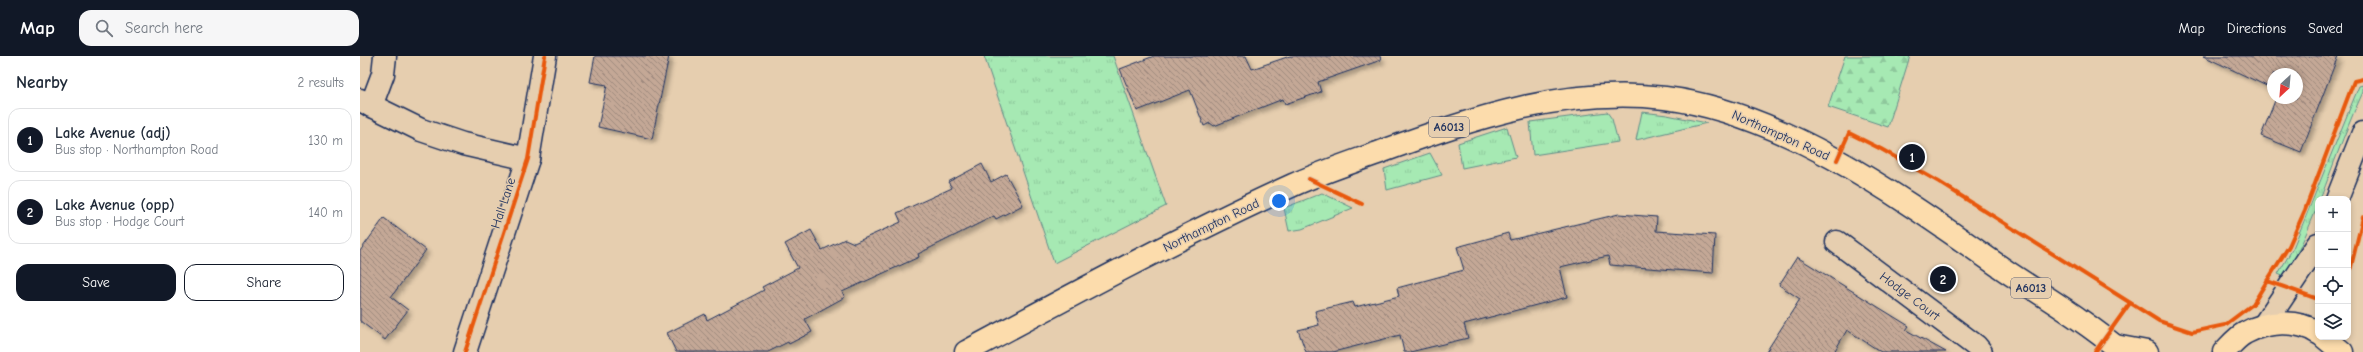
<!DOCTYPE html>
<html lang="en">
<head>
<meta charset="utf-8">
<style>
  body { margin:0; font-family:"Comic Neue",sans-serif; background:#f6f6f7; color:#1f2937 }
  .controls { position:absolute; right:12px; bottom:12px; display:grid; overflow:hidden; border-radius:8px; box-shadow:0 2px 6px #0003 }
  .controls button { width:36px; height:36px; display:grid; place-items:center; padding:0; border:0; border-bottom:1px solid #e0e1e3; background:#fff; color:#1f2937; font:20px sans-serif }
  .compass { position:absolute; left:1907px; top:12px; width:36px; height:36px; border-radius:50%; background:#fff; box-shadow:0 2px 6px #0003; rotate:206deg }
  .you { position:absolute; left:919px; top:145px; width:14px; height:14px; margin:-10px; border:3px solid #fff; border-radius:50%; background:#1a73e8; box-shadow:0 0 0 6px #1a73e833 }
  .badge { display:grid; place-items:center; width:26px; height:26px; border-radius:50%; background:#111827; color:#fff; font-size:13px; font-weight:700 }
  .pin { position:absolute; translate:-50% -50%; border:2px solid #fff; box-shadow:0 1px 4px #0006 }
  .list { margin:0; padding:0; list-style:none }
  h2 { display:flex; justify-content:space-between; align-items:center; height:52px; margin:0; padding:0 16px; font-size:17px }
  h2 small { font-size:13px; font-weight:400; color:#747a83 }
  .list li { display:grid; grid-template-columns:26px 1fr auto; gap:12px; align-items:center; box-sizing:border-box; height:64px; margin:0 8px 8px; padding:0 8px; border:1px solid #e0e1e3; border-radius:12px }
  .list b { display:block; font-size:15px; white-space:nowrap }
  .list p { margin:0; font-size:13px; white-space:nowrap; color:#747a83 }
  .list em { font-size:13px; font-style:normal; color:#747a83 }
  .actions { display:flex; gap:8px; padding:12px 16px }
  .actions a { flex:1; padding:9px 0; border:1px solid #111827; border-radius:12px; text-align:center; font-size:14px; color:#111827 }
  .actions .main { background:#111827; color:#fff }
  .icon { flex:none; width:22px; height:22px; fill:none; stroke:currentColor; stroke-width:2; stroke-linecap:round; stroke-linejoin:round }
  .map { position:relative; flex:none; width:2003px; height:296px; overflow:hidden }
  header { display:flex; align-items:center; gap:24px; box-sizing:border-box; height:56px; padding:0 20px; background:#111827; color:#fff }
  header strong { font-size:19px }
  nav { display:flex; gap:22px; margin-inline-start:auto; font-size:14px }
  .search { width:280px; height:36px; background:#f6f6f7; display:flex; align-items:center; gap:10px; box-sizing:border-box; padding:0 14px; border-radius:12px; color:#747a83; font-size:15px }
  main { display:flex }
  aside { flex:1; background:#fff }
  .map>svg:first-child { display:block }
</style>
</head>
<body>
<header>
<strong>Map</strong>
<div class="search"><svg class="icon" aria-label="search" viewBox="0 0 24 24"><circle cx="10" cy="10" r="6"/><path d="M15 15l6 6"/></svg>Search here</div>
<nav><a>Map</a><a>Directions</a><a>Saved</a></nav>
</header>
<main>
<aside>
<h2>Nearby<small>2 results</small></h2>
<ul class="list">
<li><span class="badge">1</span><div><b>Lake Avenue (adj)</b><p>Bus stop · Northampton Road</p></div><em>130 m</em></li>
<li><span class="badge">2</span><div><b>Lake Avenue (opp)</b><p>Bus stop · Hodge Court</p></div><em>140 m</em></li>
</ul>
<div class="actions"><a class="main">Save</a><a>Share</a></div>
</aside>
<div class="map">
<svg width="2003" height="296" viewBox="0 0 2003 296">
  <defs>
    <pattern id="grass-tufts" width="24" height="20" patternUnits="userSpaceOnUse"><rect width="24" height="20" fill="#a6e9b3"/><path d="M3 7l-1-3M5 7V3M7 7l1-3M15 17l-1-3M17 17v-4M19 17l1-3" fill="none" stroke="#8ec89c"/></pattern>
    <pattern id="forest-firs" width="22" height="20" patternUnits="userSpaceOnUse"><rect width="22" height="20" fill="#a6e9b3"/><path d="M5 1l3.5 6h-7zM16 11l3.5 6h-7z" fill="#8ec89c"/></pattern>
    <pattern id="building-back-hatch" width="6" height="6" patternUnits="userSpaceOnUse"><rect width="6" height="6" fill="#c4a896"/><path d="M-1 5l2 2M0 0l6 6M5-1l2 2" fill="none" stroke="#9e897e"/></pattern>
    <filter id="shadow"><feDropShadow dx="3.5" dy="3.5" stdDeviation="2" flood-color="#0004"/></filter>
  </defs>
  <rect width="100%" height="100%" fill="#e6ceaf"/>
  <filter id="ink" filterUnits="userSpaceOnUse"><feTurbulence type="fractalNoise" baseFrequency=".025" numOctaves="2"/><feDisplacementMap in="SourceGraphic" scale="8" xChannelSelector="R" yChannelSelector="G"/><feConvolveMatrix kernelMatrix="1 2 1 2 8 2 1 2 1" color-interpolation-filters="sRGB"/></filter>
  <g filter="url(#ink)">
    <!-- grass -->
    <g fill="url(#grass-tufts)" stroke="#608c88">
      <polygon points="624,0 753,0 806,150 694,207"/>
      <path d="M2003 29V36C1974 97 1958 162 1925 221L1918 218 1933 192 1999 30Z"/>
      <polygon points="1247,56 1252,63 1258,86 1173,99 1170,66"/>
      <polygon points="1282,56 1307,59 1347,67 1276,84"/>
      <polygon points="1147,71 1156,101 1102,112 1098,87"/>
      <polygon points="1070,97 1082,119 1027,134 1024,113"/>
      <polygon points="962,137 993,152 942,173 929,175 924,152"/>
    </g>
    <!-- forest -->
    <polygon fill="url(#forest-firs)" stroke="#608c88" points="1485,0 1550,0 1528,71 1468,51"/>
    <!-- building -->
    <g fill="url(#building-back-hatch)" stroke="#1b2f5e" filter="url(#shadow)">
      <polygon points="235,0 309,0 292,83 238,71 247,29 230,26"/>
      <polygon points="794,0 886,0 892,13 930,0 1020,0 1021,4 958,26 961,36 925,48 923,43 854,70 850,67 844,70 830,34 777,55 760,13"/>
      <polygon points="1843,0 1978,0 1941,96 1901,80 1916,42 1937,42 1937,18 1913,18 1913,33"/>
      <polygon points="622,108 631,126 646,118 663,149 636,163 634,160 558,198 559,201 482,236 485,241 445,263 452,276 429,288 428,286 408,296 316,296 307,277 345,258 347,264 404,234 402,231 438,212 425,188 451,174 462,194 485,183 494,187 541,166 537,157 592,132 588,126"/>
      <polygon points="1259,158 1297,161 1296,175 1355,179 1353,217 1250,209 1248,200 1200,211 1207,241 1104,268 1108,282 1050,296 1044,296 1040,279 973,296 946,296 938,274 959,269 955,255 993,246 995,251 1039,240 1037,232 1104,214 1097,191 1148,177 1150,184"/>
      <polygon points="24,162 66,194 31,241 48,254 25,284 0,265 0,195"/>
      <polygon points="1437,201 1549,270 1546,274 1586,296 1521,296 1487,274 1474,296 1406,296 1440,243 1419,229"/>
    </g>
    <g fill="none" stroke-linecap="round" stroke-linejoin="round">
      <defs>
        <g id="street">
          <polyline points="0,44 61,74 103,88 168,103"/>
          <polyline points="11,50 23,18 25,0"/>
          <polyline points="1477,186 1616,290 1621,296"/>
          <polyline points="105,296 168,103 185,0"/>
        </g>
        <g id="secondary">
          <polyline points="1977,143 2003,77"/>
          <polyline points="1904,269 1958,188"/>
        </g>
        <g id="primary">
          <polyline points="1964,281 1982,296"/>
          <polyline points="1755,290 1787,296"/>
          <path d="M606 296C714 238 821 180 933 129 962 116 993 106 1023 95 1114 62 1207 30 1305 42 1427 57 1547 146 1646 215 1685 241 1727 266 1762 296"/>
          <path d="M1864 296C1870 290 1877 281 1885 277 1906 265 1938 263 1958 277"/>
        </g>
      </defs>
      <!-- street casing -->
      <use href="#street" stroke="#1b2f5e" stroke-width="25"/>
      <!-- secondary casing -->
      <use href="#secondary" stroke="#1b2f5e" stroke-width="25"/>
      <!-- primary casing -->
      <use href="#primary" stroke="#1b2f5e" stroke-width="25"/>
      <!-- street -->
      <use href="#street" stroke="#e6ceaf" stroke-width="22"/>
      <!-- secondary -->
      <use href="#secondary" stroke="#e6ceaf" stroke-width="22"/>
      <!-- primary -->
      <use href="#primary" stroke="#fcdcac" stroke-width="22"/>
      <defs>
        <g id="cycleway">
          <polyline points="1477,104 1489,77 1521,93 1579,126 1799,265 1832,276 1865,269 1893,248 1907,225"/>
          <polyline points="949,123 1002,148"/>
          <polyline points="1988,223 2003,161"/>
          <polyline points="1958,243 1907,225 1929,190 1945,154 1994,25 2003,23"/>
          <polyline points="105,296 168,103 185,0"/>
          <polyline points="1735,296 1770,247"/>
        </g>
      </defs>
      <!-- cycleway casing -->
      <use href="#cycleway" stroke="#e6ceaf" stroke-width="6"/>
      <!-- cycleway -->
      <use href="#cycleway" stroke="#e8590c" stroke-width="4"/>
    </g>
  </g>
  <g text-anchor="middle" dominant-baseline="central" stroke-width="3" stroke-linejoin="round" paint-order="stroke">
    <!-- shield labels -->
    <g fill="#e6ceaf" stroke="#585f76" stroke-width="1">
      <rect x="1069" y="61" width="40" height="20" rx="3"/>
      <rect x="1651" y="222" width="40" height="20" rx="3"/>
    </g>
    <g font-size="12" font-weight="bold" fill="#1b2f5e">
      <text x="1089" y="71">A6013</text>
      <text x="1671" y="232">A6013</text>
    </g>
    <!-- street labels -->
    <g font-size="13" fill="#1b2f5e" stroke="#e6ceaf">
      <text transform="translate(1421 79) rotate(24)">Northampton Road</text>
      <text transform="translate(143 147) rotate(-72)">Hall Lane</text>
      <text transform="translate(851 169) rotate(-26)">Northampton Road</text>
      <text transform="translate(1550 240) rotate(37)">Hodge Court</text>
    </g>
  </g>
</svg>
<div class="controls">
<button>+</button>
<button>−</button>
<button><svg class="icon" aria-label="locate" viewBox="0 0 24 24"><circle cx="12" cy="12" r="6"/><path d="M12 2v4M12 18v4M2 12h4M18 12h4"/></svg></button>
<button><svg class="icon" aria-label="layers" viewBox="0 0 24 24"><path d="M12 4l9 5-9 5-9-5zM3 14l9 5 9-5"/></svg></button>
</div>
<svg class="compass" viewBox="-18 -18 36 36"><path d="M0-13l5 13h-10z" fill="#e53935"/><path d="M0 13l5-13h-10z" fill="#747a83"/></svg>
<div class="you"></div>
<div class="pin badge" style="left:1552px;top:101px">1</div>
<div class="pin badge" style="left:1583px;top:223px">2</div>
</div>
</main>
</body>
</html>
